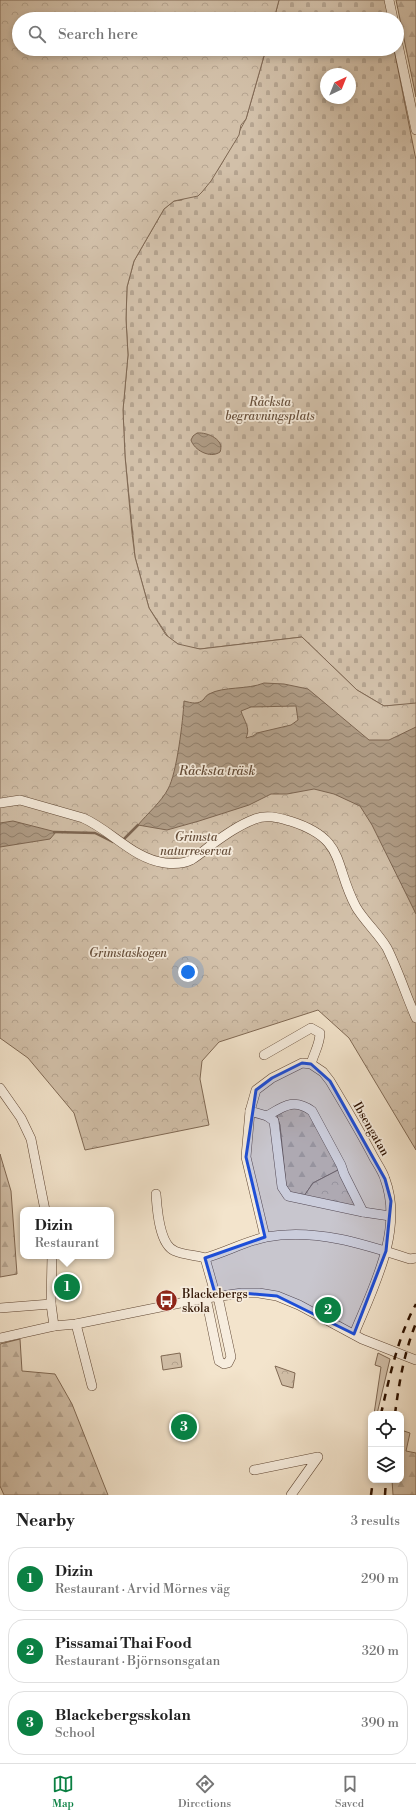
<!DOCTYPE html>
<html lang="en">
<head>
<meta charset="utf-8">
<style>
  body { margin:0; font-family:"Libre Bodoni",serif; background:#f2f2f2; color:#222 }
  .controls { position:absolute; right:12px; bottom:12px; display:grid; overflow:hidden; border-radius:8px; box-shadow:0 2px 6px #0003 }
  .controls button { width:36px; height:36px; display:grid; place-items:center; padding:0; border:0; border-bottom:1px solid #e0e0e0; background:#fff; color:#222; font:20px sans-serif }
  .compass { position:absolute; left:320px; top:68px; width:36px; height:36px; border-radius:50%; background:#fff; box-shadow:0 2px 6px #0003; rotate:43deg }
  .you { position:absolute; left:188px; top:972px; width:14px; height:14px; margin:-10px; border:3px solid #fff; border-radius:50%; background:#1a73e8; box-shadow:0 0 0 6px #1a73e833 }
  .badge { display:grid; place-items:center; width:26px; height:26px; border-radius:50%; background:#0b8043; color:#fff; font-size:13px; font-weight:700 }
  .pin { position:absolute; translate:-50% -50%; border:2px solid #fff; box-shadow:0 1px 4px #0006 }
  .popup { position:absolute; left:20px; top:1207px; width:94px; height:52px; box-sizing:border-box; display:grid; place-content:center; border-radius:8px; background:#fff; filter:drop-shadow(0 1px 3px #0005); font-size:13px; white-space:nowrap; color:#767676 }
  .popup b { font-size:15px; color:#222 }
  .popup::after { content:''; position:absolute; left:50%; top:100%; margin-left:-8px; border:8px solid transparent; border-top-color:#fff }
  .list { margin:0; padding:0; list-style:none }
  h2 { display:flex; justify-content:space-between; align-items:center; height:52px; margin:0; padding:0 16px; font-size:17px }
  h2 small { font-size:13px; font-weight:400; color:#767676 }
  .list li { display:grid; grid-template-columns:26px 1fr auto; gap:12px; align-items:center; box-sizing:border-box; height:64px; margin:0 8px 8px; padding:0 8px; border:1px solid #e0e0e0; border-radius:16px }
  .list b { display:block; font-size:15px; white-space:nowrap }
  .list p { margin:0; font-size:13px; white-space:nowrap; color:#767676 }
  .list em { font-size:13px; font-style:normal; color:#767676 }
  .icon { flex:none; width:22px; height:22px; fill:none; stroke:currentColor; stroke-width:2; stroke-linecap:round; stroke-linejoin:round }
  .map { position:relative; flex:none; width:416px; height:1495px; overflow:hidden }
  .search { position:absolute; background:#fff; box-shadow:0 2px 6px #0003; left:12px; right:12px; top:12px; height:44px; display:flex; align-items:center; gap:10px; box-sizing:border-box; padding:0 14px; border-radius:22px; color:#767676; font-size:15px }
  .sheet { height:268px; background:#fff }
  nav { display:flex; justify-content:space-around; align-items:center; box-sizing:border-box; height:56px; border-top:1px solid #e0e0e0; background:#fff; font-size:11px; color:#767676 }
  nav a { display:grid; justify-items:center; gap:2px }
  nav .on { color:#0b8043 }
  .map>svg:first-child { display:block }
</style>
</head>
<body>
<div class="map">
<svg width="416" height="1495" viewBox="0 0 416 1495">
  <defs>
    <pattern id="forest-firs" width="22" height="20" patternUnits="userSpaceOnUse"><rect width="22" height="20" fill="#d2c0a9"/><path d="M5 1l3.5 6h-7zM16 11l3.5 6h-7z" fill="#b5a490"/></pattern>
    <pattern id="cemetery-stones" width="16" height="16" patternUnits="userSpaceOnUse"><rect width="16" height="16" fill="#d2c0a9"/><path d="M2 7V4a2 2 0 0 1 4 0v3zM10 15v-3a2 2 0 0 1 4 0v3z" fill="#b5a490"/></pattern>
    <pattern id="park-crowns" width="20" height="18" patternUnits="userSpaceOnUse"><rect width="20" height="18" fill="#d2c0a9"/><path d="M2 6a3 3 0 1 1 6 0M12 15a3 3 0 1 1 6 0" fill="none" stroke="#b5a490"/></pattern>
    <pattern id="water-waves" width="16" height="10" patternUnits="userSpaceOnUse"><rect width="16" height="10" fill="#b09d87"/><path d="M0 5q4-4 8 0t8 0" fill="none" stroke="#907f6c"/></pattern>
  </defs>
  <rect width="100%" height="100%" fill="#f3e4cc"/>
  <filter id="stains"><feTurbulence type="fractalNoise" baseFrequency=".005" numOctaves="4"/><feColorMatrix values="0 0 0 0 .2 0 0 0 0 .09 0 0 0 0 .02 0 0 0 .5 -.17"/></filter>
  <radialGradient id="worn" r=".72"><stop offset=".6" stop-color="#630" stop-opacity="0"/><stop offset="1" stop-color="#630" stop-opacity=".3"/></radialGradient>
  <!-- green -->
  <polygon fill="#d2c0a9" stroke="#806954" points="378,1353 390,1359 377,1414 374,1414 381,1367 375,1365"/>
  <!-- forest -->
  <g fill="url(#forest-firs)" stroke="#806954">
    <polygon points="396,0 416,0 416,97"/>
    <polygon points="290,1106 311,1112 339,1166 338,1170 313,1183 304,1196 290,1192 286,1185 280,1125 276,1113"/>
    <polygon points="0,1154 11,1191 17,1274 0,1277"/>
    <polygon points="20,1339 22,1371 55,1374 72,1404 108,1495 4,1495 0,1486 0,1344"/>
    <polygon points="401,1430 410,1433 406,1451 416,1453 416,1495 393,1495 392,1480 401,1480"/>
  </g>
  <!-- cemetery -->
  <g fill="url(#cemetery-stones)" stroke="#806954" fill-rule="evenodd">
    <polygon points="279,0 385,0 389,19 274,19"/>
    <path d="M266 49H394L416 160V703L414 704 384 706 357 690 302 637 200 649 181 646 169 638 149 608 135 557 125 456 123 410 128 355 126 319 127 287 134 261 164 209 174 201 182 200 217 171 222 163 246 119ZM326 74H350V98H326Z"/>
  </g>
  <!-- park -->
  <g fill="url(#park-crowns)" stroke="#806954">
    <polygon points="0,0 279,0 274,19 19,19 19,49 266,49 246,119 241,125 239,135 211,181 202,192 198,196 174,201 164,209 134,261 127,287 126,319 128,355 123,410 125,456 132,533 135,557 149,608 166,635 178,644 200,649 302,637 357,690 384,706 416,703 416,1150 349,1038 318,1010 219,1042 202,1061 200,1079 209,1125 85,1150 74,1113 28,1058 0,1038"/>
    <polygon points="338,1170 358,1206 356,1209 304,1196 313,1183"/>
    <polygon points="180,1353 182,1367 163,1370 161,1356"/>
    <polygon points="275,1366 295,1373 293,1388 282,1385"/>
  </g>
  <!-- water -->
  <g fill="url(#water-waves)" stroke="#7c6551" fill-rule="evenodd">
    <path d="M197 433C208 432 225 440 220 452 210 459 194 450 191 440L193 436Z"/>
    <path d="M264 683 284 684 308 689 369 740H389L416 727V914L372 825 360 806 334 794 314 789 287 794H271L249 805 199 821 167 830 138 825C147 814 162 801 168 789 177 773 183 720 184 701 192 703 198 705 204 699 205 697 207 695 209 694 224 686 247 690 264 683ZM251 707 296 706 298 720 291 725 257 733 253 736 246 738C251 728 244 721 241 711Z"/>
    <polygon points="13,821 56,832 50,839 0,847 0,823"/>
  </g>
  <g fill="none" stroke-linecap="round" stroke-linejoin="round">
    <!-- stream -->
    <g stroke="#7c6551" stroke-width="2.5">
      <polyline points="54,832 95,833 113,842"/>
      <polyline points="122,841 138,825"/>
    </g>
    <defs>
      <g id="street">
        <polyline points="389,0 393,19"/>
        <polyline points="397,40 416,130"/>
        <path d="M0 803 20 800 83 818C111 830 133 859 165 863 174 864 183 864 191 860 198 856 205 850 211 845 225 835 239 825 255 819 267 814 279 818 290 821 347 839 333 864 356 907 365 922 378 933 387 948 398 970 406 995 416 1018"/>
        <path d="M264 1055 311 1028 320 1033C320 1044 314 1053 311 1064"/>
        <polyline points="0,1088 21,1118 31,1139 45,1210"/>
        <polyline points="250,1111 267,1116 274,1121 282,1187 288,1196 363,1212 390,1216"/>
        <path d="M267 1116C284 1106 294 1098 312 1111L341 1165 344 1174 363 1212"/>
        <path d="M156 1194C157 1208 159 1245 175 1251 184 1255 196 1255 205 1258L216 1297"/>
        <path d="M265 1237 246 1157 250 1111 256 1090 272 1078 302 1063 311 1064 323 1072 330 1081C345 1106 360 1131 374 1158 378 1165 383 1172 385 1179 404 1230 373 1288 354 1334"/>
        <polyline points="52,1256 51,1304 54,1326"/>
        <path d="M205 1258C226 1252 246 1241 266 1237 315 1228 364 1244 410 1259L416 1258"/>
        <polyline points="206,1298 219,1361 224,1364 228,1363 231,1357 218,1297"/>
        <polyline points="0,1308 51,1304"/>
        <polyline points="76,1324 92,1386"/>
        <polyline points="0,1338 54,1326 76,1324 200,1299 242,1293 259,1293 277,1296 299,1305 362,1339 416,1360"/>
        <polyline points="254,1470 318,1457 291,1495"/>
      </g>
    </defs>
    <!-- street casing -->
    <use href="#street" stroke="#5f4633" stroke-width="10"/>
    <!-- street -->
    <use href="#street" stroke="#f7edde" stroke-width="9"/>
    <!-- rail -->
    <g stroke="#2e1200" stroke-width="2.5" stroke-dasharray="7 7" stroke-linecap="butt">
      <path d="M381 1414C389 1379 398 1336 416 1304"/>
      <path d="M395 1414C399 1383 404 1353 416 1323"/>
      <polyline points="371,1495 373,1480"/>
      <polyline points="385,1495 386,1480"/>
    </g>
  </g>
  <!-- marked area -->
  <path fill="#1d4ed8" fill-opacity="0.2" stroke="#1d4ed8" stroke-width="3" stroke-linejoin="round" d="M302 1063 311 1064 330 1081 385 1179 391 1201 386 1251 354 1334 277 1296 242 1293 216 1297 205 1258 265 1237 246 1157 256 1090 272 1078Z"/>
  <!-- icons -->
  <defs>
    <symbol id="bus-disc" viewBox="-11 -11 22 22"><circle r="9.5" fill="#8f2418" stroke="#f7edde"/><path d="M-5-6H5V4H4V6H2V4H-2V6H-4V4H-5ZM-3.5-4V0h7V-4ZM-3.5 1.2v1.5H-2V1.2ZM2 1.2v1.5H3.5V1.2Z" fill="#fff"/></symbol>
  </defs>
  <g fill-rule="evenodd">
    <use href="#bus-disc" x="154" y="1288" width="25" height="25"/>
  </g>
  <g text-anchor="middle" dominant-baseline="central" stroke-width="3.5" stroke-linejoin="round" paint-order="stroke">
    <!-- park labels -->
    <g font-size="12" font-style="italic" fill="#674f3b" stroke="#f7edde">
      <text x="270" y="402">Råcksta<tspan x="270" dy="14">begravningsplats</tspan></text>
      <text x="196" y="837">Grimsta<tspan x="196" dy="14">naturreservat</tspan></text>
      <text x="128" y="953">Grimstaskogen</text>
    </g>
    <!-- street labels -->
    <g font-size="12" fill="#2e1200" stroke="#f7edde">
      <text transform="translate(371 1129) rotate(60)">Ibsengatan</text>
    </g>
    <!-- poi labels -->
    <g font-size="12" fill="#2e1200" stroke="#f7edde" text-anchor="start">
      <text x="182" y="1294">Blackebergs<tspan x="182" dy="14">skola</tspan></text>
    </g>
    <!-- water labels -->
    <g font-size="13" font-style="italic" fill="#624a36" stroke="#f7edde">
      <text x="217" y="771">Råcksta träsk</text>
    </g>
  </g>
  <rect width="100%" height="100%" filter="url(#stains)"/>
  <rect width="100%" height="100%" fill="url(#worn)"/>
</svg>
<div class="controls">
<button><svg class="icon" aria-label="locate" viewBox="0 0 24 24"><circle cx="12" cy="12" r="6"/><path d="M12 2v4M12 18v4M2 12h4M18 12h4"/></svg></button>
<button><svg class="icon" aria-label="layers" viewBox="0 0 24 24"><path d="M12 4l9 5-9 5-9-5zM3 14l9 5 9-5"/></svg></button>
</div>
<svg class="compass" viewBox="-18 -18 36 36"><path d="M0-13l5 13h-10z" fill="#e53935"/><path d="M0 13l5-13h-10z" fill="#767676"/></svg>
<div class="you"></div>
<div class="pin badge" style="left:67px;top:1287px">1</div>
<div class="popup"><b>Dizin</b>Restaurant</div>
<div class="pin badge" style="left:328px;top:1310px">2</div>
<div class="pin badge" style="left:184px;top:1427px">3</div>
<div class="search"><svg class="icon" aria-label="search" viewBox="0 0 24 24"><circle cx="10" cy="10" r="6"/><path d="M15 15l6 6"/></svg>Search here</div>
</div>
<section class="sheet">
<h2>Nearby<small>3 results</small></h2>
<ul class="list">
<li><span class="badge">1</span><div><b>Dizin</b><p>Restaurant · Arvid Mörnes väg</p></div><em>290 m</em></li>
<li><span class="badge">2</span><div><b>Pissamai Thai Food</b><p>Restaurant · Björnsonsgatan</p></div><em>320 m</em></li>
<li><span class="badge">3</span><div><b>Blackebergsskolan</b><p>School</p></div><em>390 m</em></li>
</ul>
</section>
<nav>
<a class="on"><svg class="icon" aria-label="map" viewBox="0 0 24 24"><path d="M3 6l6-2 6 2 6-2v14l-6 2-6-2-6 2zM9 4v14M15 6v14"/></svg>Map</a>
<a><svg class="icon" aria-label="directions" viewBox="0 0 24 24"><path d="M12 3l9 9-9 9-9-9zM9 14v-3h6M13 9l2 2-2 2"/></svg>Directions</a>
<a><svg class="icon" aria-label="saved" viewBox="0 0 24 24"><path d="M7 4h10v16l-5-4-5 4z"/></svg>Saved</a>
</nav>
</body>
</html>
